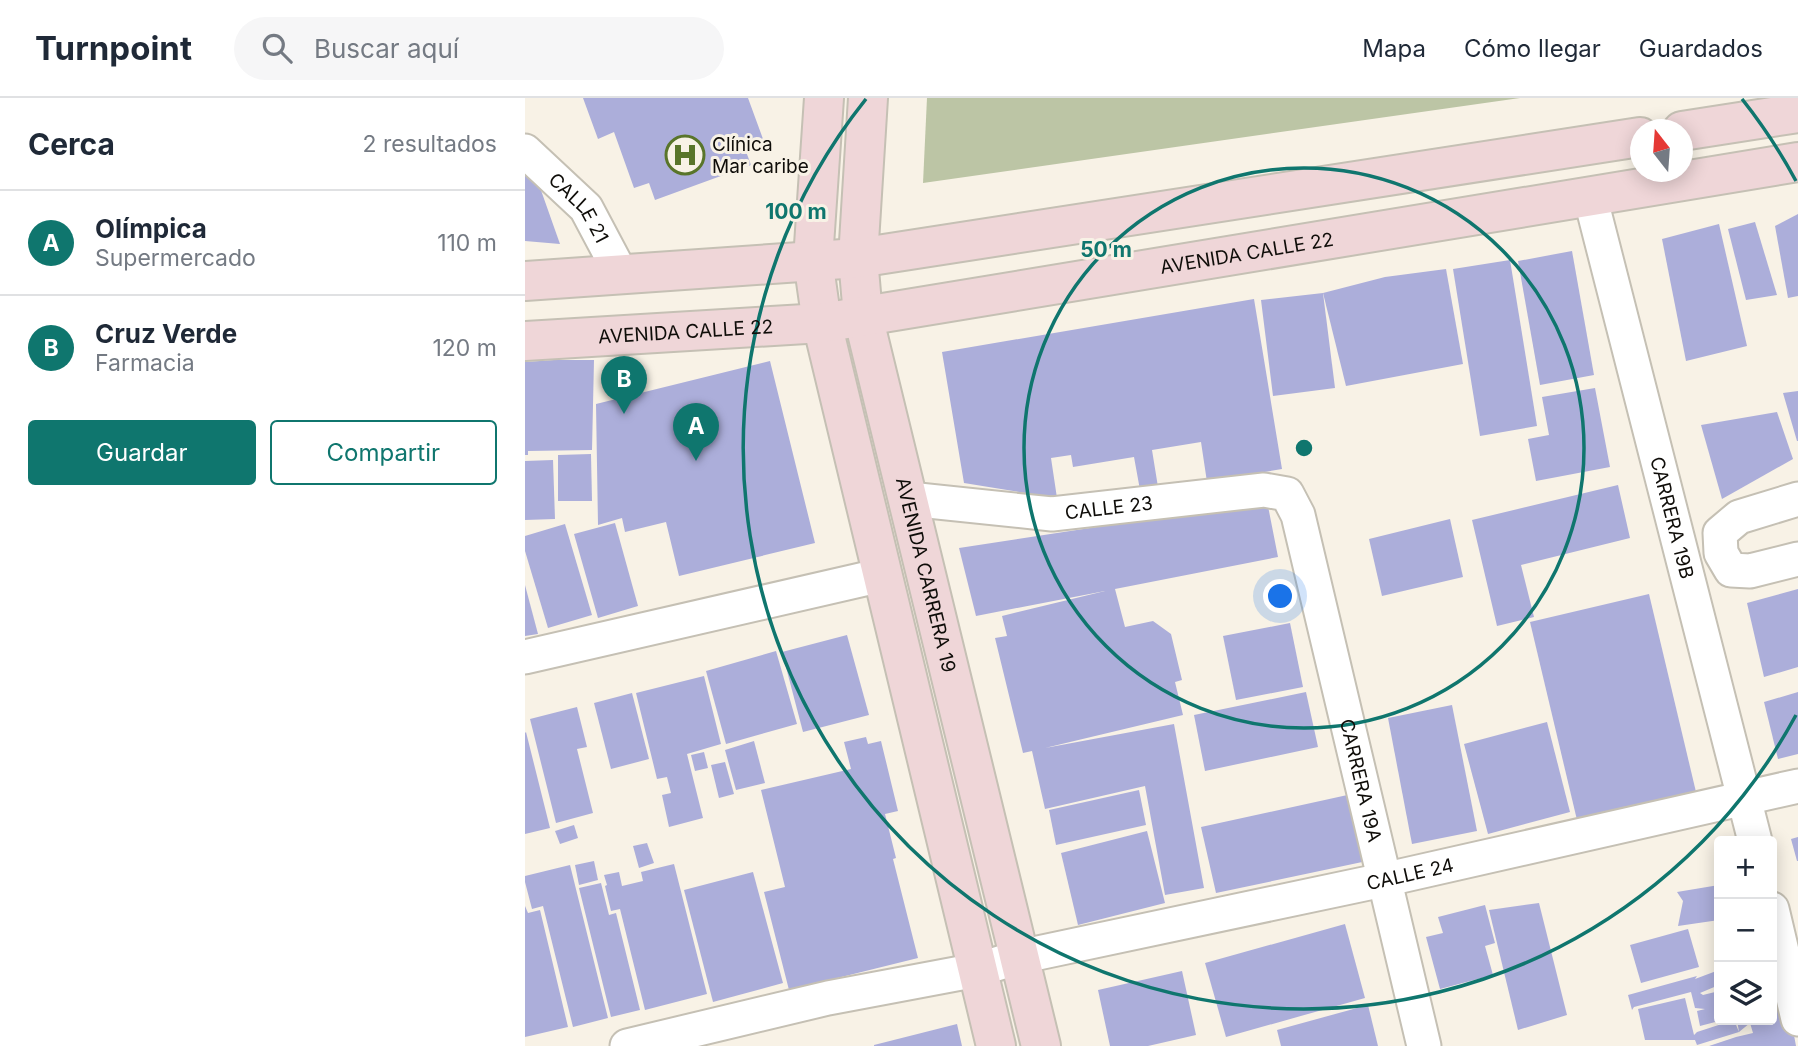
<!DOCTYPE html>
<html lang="es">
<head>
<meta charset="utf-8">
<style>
  body { margin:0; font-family:Inter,sans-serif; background:#f6f6f7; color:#1f2937 }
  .controls { position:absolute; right:21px; bottom:21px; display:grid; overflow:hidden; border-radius:7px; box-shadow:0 4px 18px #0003 }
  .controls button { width:63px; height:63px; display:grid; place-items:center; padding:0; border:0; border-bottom:2px solid #e0e1e3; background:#fff; color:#1f2937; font:35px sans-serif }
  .compass { position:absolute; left:1105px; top:21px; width:63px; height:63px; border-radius:50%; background:#fff; box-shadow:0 4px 18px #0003; rotate:343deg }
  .you { position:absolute; left:756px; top:499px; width:24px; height:24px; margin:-18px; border:5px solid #fff; border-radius:50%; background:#1a73e8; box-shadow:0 0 0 10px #1a73e833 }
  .badge { display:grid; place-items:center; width:46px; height:46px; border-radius:50%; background:#0f766e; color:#fff; font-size:23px; font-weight:700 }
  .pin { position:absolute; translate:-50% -58px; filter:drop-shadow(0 2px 4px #0008) }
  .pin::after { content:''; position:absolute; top:37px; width:24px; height:21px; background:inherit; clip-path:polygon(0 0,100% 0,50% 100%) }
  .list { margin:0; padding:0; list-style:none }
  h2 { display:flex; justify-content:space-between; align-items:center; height:91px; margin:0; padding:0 28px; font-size:30px }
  h2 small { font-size:23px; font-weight:400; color:#747a83 }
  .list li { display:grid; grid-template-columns:46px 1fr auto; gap:21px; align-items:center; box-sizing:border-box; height:105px; padding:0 28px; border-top:2px solid #e0e1e3 }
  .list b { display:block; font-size:26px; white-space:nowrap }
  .list p { margin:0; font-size:23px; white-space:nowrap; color:#747a83 }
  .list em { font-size:23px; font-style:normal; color:#747a83 }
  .actions { display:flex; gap:14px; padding:21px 28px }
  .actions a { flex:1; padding:16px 0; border:2px solid #0f766e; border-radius:7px; text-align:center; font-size:24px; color:#0f766e }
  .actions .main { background:#0f766e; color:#fff }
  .icon { flex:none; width:38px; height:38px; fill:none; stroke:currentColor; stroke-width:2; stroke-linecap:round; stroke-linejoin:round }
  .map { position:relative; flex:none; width:1273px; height:948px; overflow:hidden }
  header { display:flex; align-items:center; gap:42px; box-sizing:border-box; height:98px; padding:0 35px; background:#fff; border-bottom:2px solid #e0e1e3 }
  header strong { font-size:33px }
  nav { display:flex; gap:38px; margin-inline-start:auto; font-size:24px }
  .search { width:490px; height:63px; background:#f6f6f7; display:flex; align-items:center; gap:18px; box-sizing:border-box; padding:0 24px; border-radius:38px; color:#747a83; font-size:26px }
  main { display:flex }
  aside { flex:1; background:#fff }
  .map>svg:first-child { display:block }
</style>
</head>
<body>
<header>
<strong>Turnpoint</strong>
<div class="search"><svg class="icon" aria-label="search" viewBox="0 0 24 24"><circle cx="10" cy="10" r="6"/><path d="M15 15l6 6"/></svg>Buscar aquí</div>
<nav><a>Mapa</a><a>Cómo llegar</a><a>Guardados</a></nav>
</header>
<main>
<aside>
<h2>Cerca<small>2 resultados</small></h2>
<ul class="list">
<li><span class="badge">A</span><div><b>Olímpica</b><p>Supermercado</p></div><em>110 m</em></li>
<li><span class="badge">B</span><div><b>Cruz Verde</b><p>Farmacia</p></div><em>120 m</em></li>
</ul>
<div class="actions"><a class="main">Guardar</a><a>Compartir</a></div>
</aside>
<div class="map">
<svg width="1273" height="948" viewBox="0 0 1273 948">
  <rect width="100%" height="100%" fill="#f8f2e6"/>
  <!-- green -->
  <polygon fill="#bcc5a5" points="402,0 995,0 398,85"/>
  <!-- building -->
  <g fill="#acaeda">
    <polygon points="58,0 223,0 238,41 219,48 226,67 130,102 124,85 109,90 89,34 73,41"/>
    <polygon points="0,73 12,81 35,146 0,143"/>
    <polygon points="1273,116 1273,198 1263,200 1250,128"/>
    <polygon points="1230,124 1252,197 1221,202 1203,131"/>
    <polygon points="1194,126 1222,248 1161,263 1137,141"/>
    <polygon points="1047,153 1069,277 1015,287 993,163"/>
    <polygon points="985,162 1012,328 955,338 928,171"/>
    <polygon points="921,171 938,266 821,288 798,195 860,179"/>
    <polygon points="798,195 810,290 748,298 736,202"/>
    <polygon points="729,201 757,371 682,384 676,344 627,352 633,389 615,392 609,359 548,369 546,357 526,360 532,400 439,385 417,254"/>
    <polygon points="29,262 69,262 67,352 3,353 3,357 0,357 0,264"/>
    <polygon points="245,263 290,445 154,478 141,424 100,434 97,420 73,427 71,306"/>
    <polygon points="1070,290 1085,369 1011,383 1003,341 1024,337 1017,299"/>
    <polygon points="1273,293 1273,343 1272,343 1258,295"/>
    <polygon points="1252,314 1268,361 1197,401 1176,327"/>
    <polygon points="66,356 67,403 33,403 33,357"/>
    <polygon points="28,362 30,421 0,422 0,363"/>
    <polygon points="1093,387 1105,440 996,467 1009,519 972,528 947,422"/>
    <polygon points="742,403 753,459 590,491 600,529 628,523 646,536 657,582 650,584 658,617 520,650 649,626 679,790 640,797 620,688 520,711 507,653 498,655 470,540 482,538 477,518 580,493 451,518 434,450"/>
    <polygon points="925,421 938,479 857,498 844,441"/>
    <polygon points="90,425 113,508 73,520 49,436"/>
    <polygon points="40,426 67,517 23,530 0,453 0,438"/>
    <polygon points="0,487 13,536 0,538"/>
    <polygon points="1273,491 1273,569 1239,579 1222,505"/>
    <polygon points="1124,496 1171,694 1052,722 1005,524"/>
    <polygon points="765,525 778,589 711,602 698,538"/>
    <polygon points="322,537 344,617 278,634 257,554"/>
    <polygon points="251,553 272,626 201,646 181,573"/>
    <polygon points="179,578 196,646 162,656 178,720 144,729 137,697 146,695 142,679 132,681 111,595"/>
    <polygon points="781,594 793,649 680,673 669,617"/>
    <polygon points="1273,594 1273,656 1253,661 1239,604"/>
    <polygon points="107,595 124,661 86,671 69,605"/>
    <polygon points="927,607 952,733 887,746 863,620"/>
    <polygon points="52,609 62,649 52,651 68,715 31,725 5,621"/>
    <polygon points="1022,624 1045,714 963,736 939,646"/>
    <polygon points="1,634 25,730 0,736 0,635"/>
    <polygon points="341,639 343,646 356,643 373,713 360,716 371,760 368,761 393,860 264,892 239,794 260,789 236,692 326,671 319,644"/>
    <polygon points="229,643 240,685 211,692 200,652"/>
    <polygon points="179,654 183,670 170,673 166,657"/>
    <polygon points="200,664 209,696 194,700 186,667"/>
    <polygon points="614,692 621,727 531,747 524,712"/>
    <polygon points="827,696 842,763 691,795 676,729"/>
    <polygon points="49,727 53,740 35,746 30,733"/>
    <polygon points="622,733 640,805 553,827 536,755"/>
    <polygon points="1273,739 1273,763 1272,763 1266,741"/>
    <polygon points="122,745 129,765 114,770 108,748"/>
    <polygon points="69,763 73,782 54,787 50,767"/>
    <polygon points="149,766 182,896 120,912 95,811 86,813 80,788 82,787 79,777 94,774 97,788 118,783 116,774"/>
    <polygon points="45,767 83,920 48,929 18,808 7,811 0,784 0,778"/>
    <polygon points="228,774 258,885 188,904 159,792"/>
    <polygon points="76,785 84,817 91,815 115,912 86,919 54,790"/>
    <polygon points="1194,787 1194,822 1153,828 1158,803 1152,794"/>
    <polygon points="1014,805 1042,917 993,932 964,812"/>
    <polygon points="960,807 970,845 960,848 968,877 915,891 901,839 918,835 913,819"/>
    <polygon points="0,808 3,815 15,812 43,929 0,939"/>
    <polygon points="820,826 840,900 701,939 680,865"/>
    <polygon points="1163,831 1174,869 1116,885 1105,847"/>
    <polygon points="1194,872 1194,887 1175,895 1178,897 1194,893 1194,923 1175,928 1172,913 1180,911 1170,910 1166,894 1109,909 1107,912 1103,897 1172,878 1170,881"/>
    <polygon points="657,873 671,937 623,948 585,948 573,892"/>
    <polygon points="1160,900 1169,937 1172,934 1209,922 1214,934 1212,922 1247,922 1247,900 1253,901 1266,921 1271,948 1184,948 1211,939 1228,935 1225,925 1214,934 1172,947 1170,942 1120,942 1113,911"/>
    <polygon points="843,907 853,948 756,948 752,932"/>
    <polygon points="432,926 437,948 349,948 349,947"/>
  </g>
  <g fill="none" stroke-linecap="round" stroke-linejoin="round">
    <defs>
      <g id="street">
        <path id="s1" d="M0 53 61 110 96 176"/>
        <path id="s2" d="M1065 98 1230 743"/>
        <path id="s3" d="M384 401 527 416 739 392 762 396 773 417 899 948"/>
        <polyline points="1273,401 1214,419 1195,435 1196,455 1206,472 1225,473 1273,461"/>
        <polyline points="0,559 357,477"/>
        <polyline points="1247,811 1273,921"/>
        <path id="s4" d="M102 948 303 900 452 872 494 859 858 782 1273 688"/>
      </g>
      <g id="secondary">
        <polyline points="299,0 288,162 297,225 471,948"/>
        <path id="s5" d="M343 0 333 160 338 218 516 948"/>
        <polyline points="1157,33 1273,15"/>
        <polyline points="0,183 333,160 1115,39"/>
        <path id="s6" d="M0 243 297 225 1273 64"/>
      </g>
    </defs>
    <!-- street casing -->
    <use href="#street" stroke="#c5c0b4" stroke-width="37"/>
    <!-- secondary casing -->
    <use href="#secondary" stroke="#c5c0b4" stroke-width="42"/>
    <!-- street -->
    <use href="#street" stroke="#fff" stroke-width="33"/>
    <!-- secondary -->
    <use href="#secondary" stroke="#efd6d8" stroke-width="38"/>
  </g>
  <!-- distance rings -->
  <g fill="none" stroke="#0f766e" stroke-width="3.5">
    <circle cx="779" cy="350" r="280"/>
    <path d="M1271 617A560 560 0 1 1 341 1M1217 1A560 560 0 0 1 1271 83"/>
  </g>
  <!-- icons -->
  <defs>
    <symbol id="hospital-ring" viewBox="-11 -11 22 22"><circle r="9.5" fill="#f8f2e6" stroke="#59752a" stroke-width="1.5"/><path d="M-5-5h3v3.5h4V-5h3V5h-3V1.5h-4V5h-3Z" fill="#59752a"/></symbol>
  </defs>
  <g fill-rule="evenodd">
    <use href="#hospital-ring" x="138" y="35" width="44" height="44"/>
  </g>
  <g text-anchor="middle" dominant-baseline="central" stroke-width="6" stroke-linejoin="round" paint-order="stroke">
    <!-- poi labels -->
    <g font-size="19" fill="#0f0d09" stroke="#f8f2e6" text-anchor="start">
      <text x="187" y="46">Clínica<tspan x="187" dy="22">Mar caribe</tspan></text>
    </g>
    <!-- street labels -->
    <g font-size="19" fill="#0f0d09" stroke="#f8f2e6">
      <text stroke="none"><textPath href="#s1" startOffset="79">CALLE 21</textPath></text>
      <text stroke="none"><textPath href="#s6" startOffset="728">AVENIDA CALLE 22</textPath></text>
      <text stroke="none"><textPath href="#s6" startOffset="161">AVENIDA CALLE 22</textPath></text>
      <text stroke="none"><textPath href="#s3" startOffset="201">CALLE 23</textPath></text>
      <text stroke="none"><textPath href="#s2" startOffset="332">CARRERA 19B</textPath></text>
      <text stroke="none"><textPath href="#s5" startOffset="485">AVENIDA CARRERA 19</textPath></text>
      <text stroke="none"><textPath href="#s3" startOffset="677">CARRERA 19A</textPath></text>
      <text stroke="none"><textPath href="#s4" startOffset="802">CALLE 24</textPath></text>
    </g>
  </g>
  <circle cx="779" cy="350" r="10" fill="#0f766e" stroke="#f8f2e6" stroke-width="3.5"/>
  <g font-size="21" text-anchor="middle" font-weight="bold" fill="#0f766e" stroke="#f8f2e6" stroke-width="6" stroke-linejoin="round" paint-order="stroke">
    <text x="271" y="121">100 m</text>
    <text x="581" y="159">50 m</text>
  </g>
</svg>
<div class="controls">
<button>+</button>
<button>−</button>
<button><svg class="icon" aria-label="layers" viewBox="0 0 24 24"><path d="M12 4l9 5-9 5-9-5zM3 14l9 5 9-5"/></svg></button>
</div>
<svg class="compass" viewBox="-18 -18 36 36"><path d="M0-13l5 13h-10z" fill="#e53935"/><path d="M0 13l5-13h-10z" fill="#747a83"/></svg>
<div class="you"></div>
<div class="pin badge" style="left:171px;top:363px">A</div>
<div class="pin badge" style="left:99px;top:316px">B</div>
</div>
</main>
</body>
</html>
